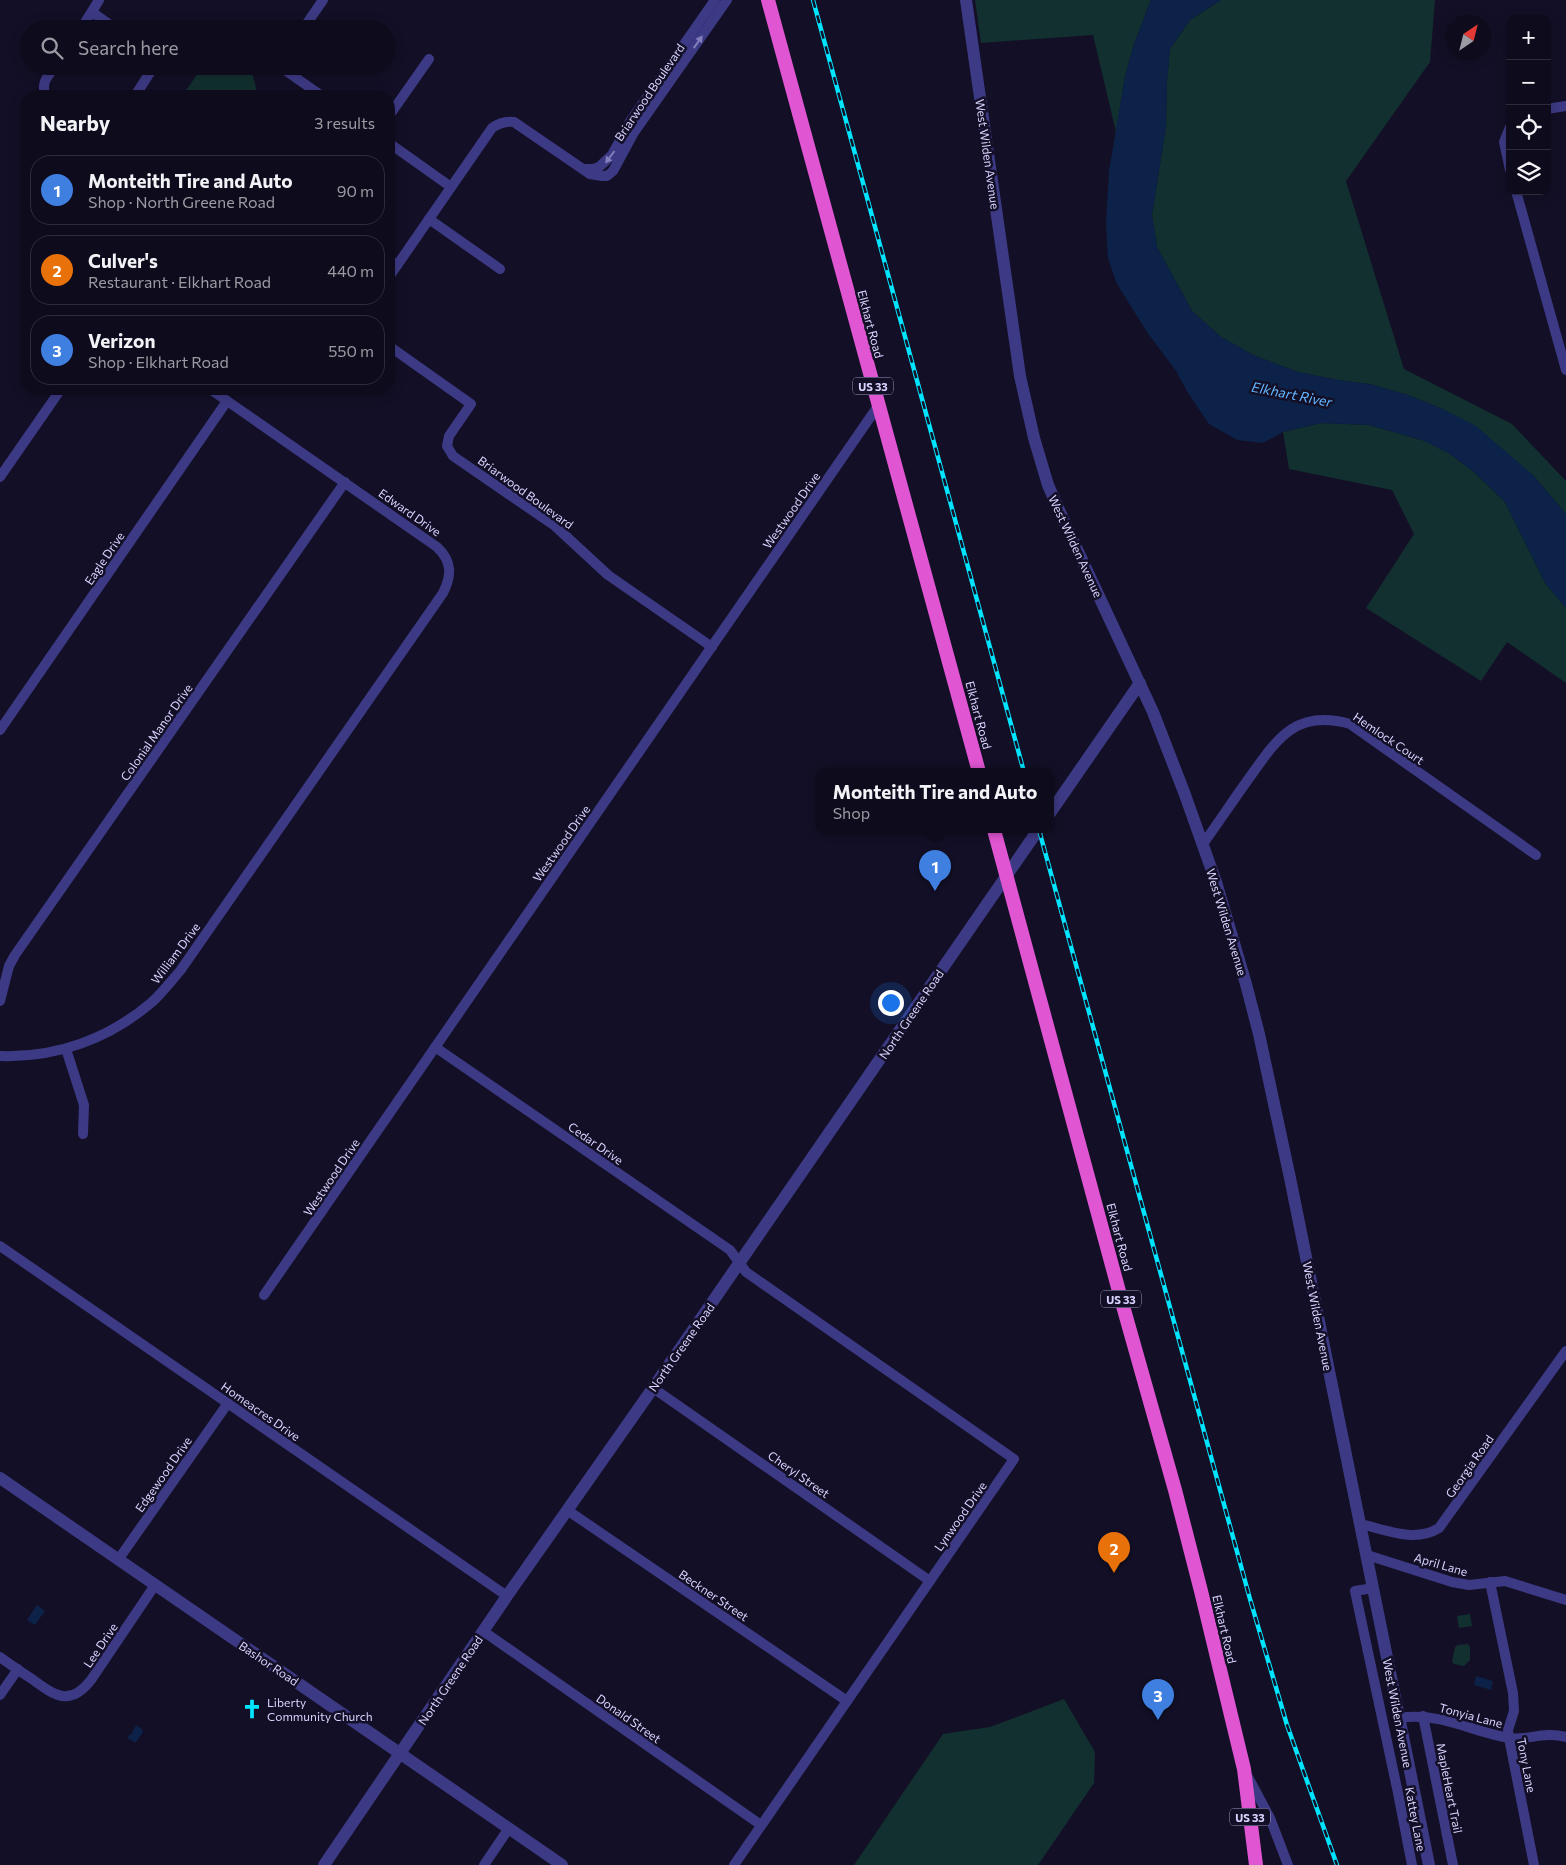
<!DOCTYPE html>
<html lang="en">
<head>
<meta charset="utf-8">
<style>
  body { margin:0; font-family:Commissioner,sans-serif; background:#171425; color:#f1f3f6 }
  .controls { position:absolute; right:15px; top:15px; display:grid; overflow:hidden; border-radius:10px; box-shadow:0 2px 12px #0003 }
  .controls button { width:45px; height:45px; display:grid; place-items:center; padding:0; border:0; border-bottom:1px solid #2e2b3b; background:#0e0b1c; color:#f1f3f6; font:25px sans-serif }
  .compass { position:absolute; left:1446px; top:15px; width:45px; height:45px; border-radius:50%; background:#0e0b1c; box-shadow:0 2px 12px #0003; rotate:35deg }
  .you { position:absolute; left:890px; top:1002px; width:18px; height:18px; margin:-12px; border:4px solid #fff; border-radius:50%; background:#1a73e8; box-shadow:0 0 0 8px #1a73e833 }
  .badge { display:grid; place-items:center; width:32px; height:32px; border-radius:50%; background:#b45309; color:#fff; font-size:16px; font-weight:700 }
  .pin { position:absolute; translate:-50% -41px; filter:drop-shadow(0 1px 2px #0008) }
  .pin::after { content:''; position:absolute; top:26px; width:18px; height:15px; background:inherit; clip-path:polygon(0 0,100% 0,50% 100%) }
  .popup { position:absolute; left:816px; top:768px; width:238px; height:65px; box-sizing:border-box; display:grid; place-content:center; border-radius:10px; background:#0e0b1c; filter:drop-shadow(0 1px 4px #0005); font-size:16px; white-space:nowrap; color:#9b9ba3 }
  .popup b { font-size:19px; color:#f1f3f6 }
  .popup::after { content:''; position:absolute; left:50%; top:100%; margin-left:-10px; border:10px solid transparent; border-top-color:#0e0b1c }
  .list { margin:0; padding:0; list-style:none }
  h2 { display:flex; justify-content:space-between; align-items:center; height:65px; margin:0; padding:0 20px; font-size:21px }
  h2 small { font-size:16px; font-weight:400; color:#9b9ba3 }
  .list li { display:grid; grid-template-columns:32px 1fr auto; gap:15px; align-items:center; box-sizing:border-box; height:70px; margin:0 10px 10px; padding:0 10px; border:1px solid #2e2b3b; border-radius:20px }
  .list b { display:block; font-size:19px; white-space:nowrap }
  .list p { margin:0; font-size:16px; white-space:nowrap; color:#9b9ba3 }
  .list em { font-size:16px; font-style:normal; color:#9b9ba3 }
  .icon { flex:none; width:28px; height:28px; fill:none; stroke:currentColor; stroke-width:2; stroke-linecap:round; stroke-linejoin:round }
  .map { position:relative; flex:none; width:1566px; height:1865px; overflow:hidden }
  .search { position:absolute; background:#0e0b1c; box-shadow:0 2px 12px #0003; left:20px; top:20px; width:375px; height:55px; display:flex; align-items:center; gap:12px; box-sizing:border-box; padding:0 18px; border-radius:28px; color:#9b9ba3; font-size:19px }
  .panel { position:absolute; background:#0e0b1c; box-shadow:0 2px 12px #0003; left:20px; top:90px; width:375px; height:305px; border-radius:20px }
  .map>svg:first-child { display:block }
</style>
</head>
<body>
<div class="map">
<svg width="1566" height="1865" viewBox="0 0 1566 1865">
  <rect width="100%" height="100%" fill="#130f26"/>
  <!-- green -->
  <g fill="#12302f">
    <polygon points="975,0 1151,0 1134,44 1125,76 1116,132 1093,35 981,43"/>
    <polygon points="1221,0 1435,0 1430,62 1346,181 1404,369 1512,424 1566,481 1566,514 1533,475 1443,409 1408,395 1369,384 1338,380 1298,372 1253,355 1221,337 1192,311 1157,247 1152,215 1166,126 1167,81 1170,49 1190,20"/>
    <polygon points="203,66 246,66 252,72 258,96 182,96"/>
    <polygon points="1321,423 1369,425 1425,441 1450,454 1474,472 1505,502 1545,583 1566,608 1566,683 1507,642 1481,681 1366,608 1414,534 1392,490 1289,469 1283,432"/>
    <polygon points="1470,1614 1472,1626 1459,1628 1457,1616"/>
    <polygon points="1458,1645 1468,1644 1470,1647 1470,1660 1464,1666 1454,1664 1452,1662 1455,1647"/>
    <polygon points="1064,1699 1095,1752 1094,1783 1038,1865 854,1865 943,1734 990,1727"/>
  </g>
  <!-- water -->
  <g fill="#0c2248">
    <polygon points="1151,0 1221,0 1190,20 1170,49 1167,81 1166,126 1152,215 1157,247 1192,311 1221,337 1253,355 1298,372 1338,380 1369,384 1408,395 1443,409 1476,426 1533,475 1566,514 1566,608 1545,583 1505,502 1474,472 1450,454 1425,441 1369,425 1321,423 1283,432 1263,443 1237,440 1209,424 1188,393 1176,371 1147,332 1117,284 1108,259 1106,223 1109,171 1125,76 1134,44"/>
    <polygon points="37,1605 45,1611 35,1625 27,1620"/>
    <polygon points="1476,1676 1493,1681 1491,1690 1474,1685"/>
    <polygon points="136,1725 142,1729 143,1732 136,1742 134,1742 127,1738 130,1734 131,1735"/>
  </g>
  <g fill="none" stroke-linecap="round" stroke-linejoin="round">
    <!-- minor -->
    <g stroke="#3d3a85" stroke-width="10">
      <polyline points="92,12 116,29"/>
      <polyline points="81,29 99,0"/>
      <polyline points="303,29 323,0"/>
      <polyline points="279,66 322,96"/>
      <path d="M47 96C39 85 48 76 55 66"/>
      <polyline points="135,96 154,66"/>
      <polyline points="1547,109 1566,106"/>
      <polyline points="389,116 429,59"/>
      <polyline points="1510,127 1504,142 1510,170"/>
      <polyline points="389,143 451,187"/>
      <polyline points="583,169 593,169 599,167 612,155 631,120 715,0"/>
      <polyline points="1516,191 1566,370"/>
      <polyline points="429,219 500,269"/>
      <polyline points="389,260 397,265"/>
      <path d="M389 277 492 128C499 123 505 121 514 122L590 174 602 176H607L613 171 633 134 727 0"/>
      <polyline points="389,346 471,404 449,436 447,446 453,456 555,526 608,575 712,647"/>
      <polyline points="0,477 61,389"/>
      <polyline points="0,730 227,401"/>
      <path d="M1203 844C1218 823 1232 802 1247 781 1276 741 1294 708 1350 724L1536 855"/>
      <polyline points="0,1001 9,966 15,955 345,482"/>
      <polyline points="435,1047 730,1250 746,1272 1014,1459 734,1865"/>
      <polyline points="66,1049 84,1105 83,1134"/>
      <path d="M0 1056C56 1058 109 1039 152 1002 162 993 171 981 180 971L443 593C452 575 452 561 437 547L210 389"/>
      <polyline points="0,1246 507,1596"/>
      <polyline points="264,1295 878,406"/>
      <polyline points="653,1388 930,1581"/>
      <polyline points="567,1510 847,1701"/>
      <path d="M1361 1524C1386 1530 1415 1543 1439 1528L1566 1351"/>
      <polyline points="1367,1555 1452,1582 1469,1585 1505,1581 1566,1600"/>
      <polyline points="118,1560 228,1403"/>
      <polyline points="1490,1582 1513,1693 1514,1711 1508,1730 1509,1738 1534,1865"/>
      <polyline points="1373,1588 1355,1591 1398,1793 1412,1865"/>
      <polyline points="483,1631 761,1825"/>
      <path d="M0 1657C11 1665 21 1672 32 1679 55 1696 70 1707 91 1680L155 1585"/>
      <polyline points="0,1695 18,1669"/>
      <polyline points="1423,1716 1453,1865"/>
      <path d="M1399 1718C1442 1712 1469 1731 1509 1738 1527 1741 1543 1731 1566 1737"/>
      <polyline points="1247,1775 1270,1818 1288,1865"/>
      <polyline points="484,1865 509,1828"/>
    </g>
    <!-- tertiary -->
    <g stroke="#3d3a85" stroke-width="12">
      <polyline points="966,0 1020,376 1034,438 1048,485 1068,530 1153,712 1184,792 1216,882 1246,984 1259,1034 1290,1178 1429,1865"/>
      <polyline points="1050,813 1140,683"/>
      <polyline points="0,1478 562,1865"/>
      <polyline points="324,1865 507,1596 653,1388 1038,830"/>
    </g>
    <!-- trunk -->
    <g stroke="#e055d1" stroke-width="14">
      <polyline points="768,0 979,772"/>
      <polyline points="994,830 1123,1306 1175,1490 1201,1591 1244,1769 1256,1865"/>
    </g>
    <defs>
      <g id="rail">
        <polyline points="813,0 1024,772"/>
        <polyline points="1039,830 1250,1599 1287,1725 1337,1865"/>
      </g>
    </defs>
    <!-- rail casing -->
    <use href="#rail" stroke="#00e5ff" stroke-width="4.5"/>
    <!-- rail -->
    <use href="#rail" stroke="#130f26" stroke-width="2.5" stroke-dasharray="8" stroke-linecap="butt"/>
  </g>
  <!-- one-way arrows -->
  <defs><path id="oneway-solid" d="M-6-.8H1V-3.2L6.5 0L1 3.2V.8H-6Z" transform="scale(1.25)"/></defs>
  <g fill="#837fbc">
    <use href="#oneway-solid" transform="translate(698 42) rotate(-55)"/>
    <use href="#oneway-solid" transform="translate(610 157) rotate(127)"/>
  </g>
  <!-- icons -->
  <defs>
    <symbol id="church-bare" viewBox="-9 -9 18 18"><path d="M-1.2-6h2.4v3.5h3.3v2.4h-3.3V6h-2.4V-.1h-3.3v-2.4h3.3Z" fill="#00e5ff" stroke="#130f26" stroke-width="2.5" paint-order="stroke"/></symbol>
  </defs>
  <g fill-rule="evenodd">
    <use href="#church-bare" x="238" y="1695" width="28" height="28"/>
  </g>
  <g text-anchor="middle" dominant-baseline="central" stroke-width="5" stroke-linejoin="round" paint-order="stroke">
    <!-- shield labels -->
    <g fill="#130f26" stroke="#9e99be" stroke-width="1">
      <rect x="853" y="377.5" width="40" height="17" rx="4"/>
      <rect x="1101" y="1290.5" width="40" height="17" rx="4"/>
      <rect x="1230" y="1808.5" width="40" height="17" rx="4"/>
    </g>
    <g font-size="11" font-weight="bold" fill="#d9d4ff">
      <text x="873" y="386">US 33</text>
      <text x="1121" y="1299">US 33</text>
      <text x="1250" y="1817">US 33</text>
    </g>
    <!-- street labels -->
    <g font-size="12" fill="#d9d4ff" stroke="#130f26">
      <text transform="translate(649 92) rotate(-56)">Briarwood Boulevard</text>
      <text transform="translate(988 154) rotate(82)">West Wilden Avenue</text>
      <text transform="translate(871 324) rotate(75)">Elkhart Road</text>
      <text transform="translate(526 492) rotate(36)">Briarwood Boulevard</text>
      <text transform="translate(791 510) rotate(-55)">Westwood Drive</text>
      <text transform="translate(410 512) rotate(35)">Edward Drive</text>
      <text transform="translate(1076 546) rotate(65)">West Wilden Avenue</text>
      <text transform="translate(104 558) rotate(-56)">Eagle Drive</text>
      <text transform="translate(979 715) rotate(75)">Elkhart Road</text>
      <text transform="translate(156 732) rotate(-55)">Colonial Manor Drive</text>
      <text transform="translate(1389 738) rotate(34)">Hemlock Court</text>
      <text transform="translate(561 843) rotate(-55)">Westwood Drive</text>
      <text transform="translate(1227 922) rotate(73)">West Wilden Avenue</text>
      <text transform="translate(175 953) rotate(-53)">William Drive</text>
      <text transform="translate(911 1014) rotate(-56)">North Greene Road</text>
      <text transform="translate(596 1143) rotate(35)">Cedar Drive</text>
      <text transform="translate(331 1177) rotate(-56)">Westwood Drive</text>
      <text transform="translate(1120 1237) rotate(75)">Elkhart Road</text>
      <text transform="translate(1318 1316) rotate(79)">West Wilden Avenue</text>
      <text transform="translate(681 1347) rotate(-55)">North Greene Road</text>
      <text transform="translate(261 1411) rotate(35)">Homeacres Drive</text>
      <text transform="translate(1469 1466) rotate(-55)">Georgia Road</text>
      <text transform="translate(163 1474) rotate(-55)">Edgewood Drive</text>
      <text transform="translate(799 1474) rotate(35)">Cheryl Street</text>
      <text transform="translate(960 1516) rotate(-55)">Lynwood Drive</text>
      <text transform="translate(1441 1564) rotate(16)">April Lane</text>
      <text transform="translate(714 1595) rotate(34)">Beckner Street</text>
      <text transform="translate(1225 1629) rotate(77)">Elkhart Road</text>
      <text transform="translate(100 1645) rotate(-56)">Lee Drive</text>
      <text transform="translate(269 1663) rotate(34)">Bashor Road</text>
      <text transform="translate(450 1680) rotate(-56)">North Greene Road</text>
      <text transform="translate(1398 1713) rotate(79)">West Wilden Avenue</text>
      <text transform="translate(1471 1715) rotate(15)">Tonyia Lane</text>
      <text transform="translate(629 1718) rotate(35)">Donald Street</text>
      <text transform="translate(1527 1765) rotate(79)">Tony Lane</text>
      <text transform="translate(1450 1788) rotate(79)">MapleHeart Trail</text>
      <text transform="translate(1416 1819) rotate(79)">Kattey Lane</text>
    </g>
    <!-- poi labels -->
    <g font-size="12" fill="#d9d4ff" stroke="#130f26" text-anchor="start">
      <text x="267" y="1702">Liberty<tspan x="267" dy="14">Community Church</tspan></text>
    </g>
    <!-- water labels -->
    <g font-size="14" font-style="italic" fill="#62b6ff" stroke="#130f26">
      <text transform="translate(1292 394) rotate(11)">Elkhart River</text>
    </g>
  </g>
</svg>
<div class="controls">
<button>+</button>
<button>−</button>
<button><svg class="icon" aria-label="locate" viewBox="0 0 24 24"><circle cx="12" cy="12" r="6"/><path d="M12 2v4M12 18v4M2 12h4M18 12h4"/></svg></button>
<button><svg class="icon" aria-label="layers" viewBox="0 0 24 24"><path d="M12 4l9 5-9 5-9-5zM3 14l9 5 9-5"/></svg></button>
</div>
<svg class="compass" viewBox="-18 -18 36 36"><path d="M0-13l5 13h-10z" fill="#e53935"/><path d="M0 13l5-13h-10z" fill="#9b9ba3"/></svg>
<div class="you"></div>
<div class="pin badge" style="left:935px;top:891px;background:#3f7fe0">1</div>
<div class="popup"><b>Monteith Tire and Auto</b>Shop</div>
<div class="pin badge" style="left:1114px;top:1573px;background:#e8710a">2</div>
<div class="pin badge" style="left:1158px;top:1720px;background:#3f7fe0">3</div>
<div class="search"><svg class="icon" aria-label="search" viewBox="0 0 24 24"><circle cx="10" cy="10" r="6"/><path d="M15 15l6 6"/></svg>Search here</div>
<section class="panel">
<h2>Nearby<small>3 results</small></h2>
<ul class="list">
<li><span class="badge" style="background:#3f7fe0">1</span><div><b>Monteith Tire and Auto</b><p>Shop · North Greene Road</p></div><em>90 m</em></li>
<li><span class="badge" style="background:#e8710a">2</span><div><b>Culver's</b><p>Restaurant · Elkhart Road</p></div><em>440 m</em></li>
<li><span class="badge" style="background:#3f7fe0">3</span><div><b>Verizon</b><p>Shop · Elkhart Road</p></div><em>550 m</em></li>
</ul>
</section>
</div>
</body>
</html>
